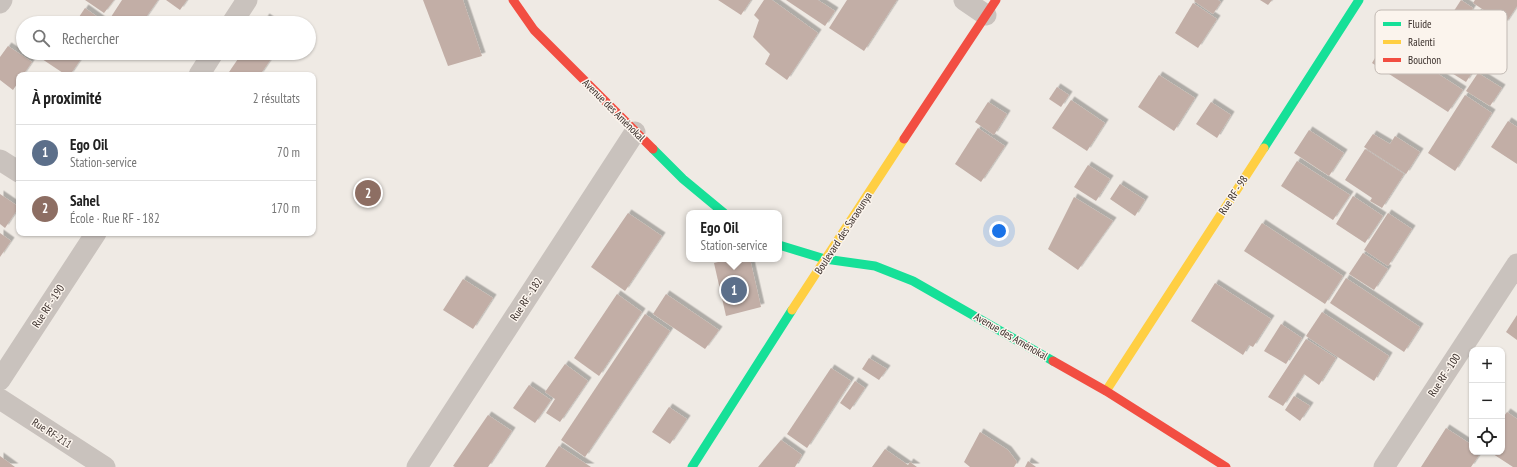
<!DOCTYPE html>
<html lang="fr">
<head>
<meta charset="utf-8">
<style>
  body { margin:0; font-family:"PT Sans Narrow",sans-serif; background:#f2f2f2; color:#222 }
  .controls { position:absolute; right:12px; bottom:12px; display:grid; overflow:hidden; border-radius:8px; box-shadow:0 1px 3px #0004 }
  .controls button { width:36px; height:36px; display:grid; place-items:center; padding:0; border:0; border-bottom:1px solid #e0e0e0; background:#fff; color:#222; font:20px sans-serif }
  .you { position:absolute; left:999px; top:231px; width:14px; height:14px; margin:-10px; border:3px solid #fff; border-radius:50%; background:#1a73e8; box-shadow:0 0 0 6px #1a73e833 }
  .badge { display:grid; place-items:center; width:26px; height:26px; border-radius:50%; background:#79706c; color:#fff; font-size:13px; font-weight:700 }
  .pin { position:absolute; translate:-50% -50%; border:2px solid #fff; box-shadow:0 1px 4px #0006 }
  .popup { position:absolute; left:686px; top:210px; width:96px; height:52px; box-sizing:border-box; display:grid; place-content:center; border-radius:8px; background:#fff; filter:drop-shadow(0 1px 3px #0005); font-size:13px; white-space:nowrap; color:#767676 }
  .popup b { font-size:15px; color:#222 }
  .popup::after { content:''; position:absolute; left:50%; top:100%; margin-left:-8px; border:8px solid transparent; border-top-color:#fff }
  .list { margin:0; padding:0; list-style:none }
  h2 { display:flex; justify-content:space-between; align-items:center; height:52px; margin:0; padding:0 16px; font-size:17px }
  h2 small { font-size:13px; font-weight:400; color:#767676 }
  .list li { display:grid; grid-template-columns:26px 1fr auto; gap:12px; align-items:center; box-sizing:border-box; height:56px; padding:0 16px; border-top:1px solid #e0e0e0 }
  .list b { display:block; font-size:15px; white-space:nowrap }
  .list p { margin:0; font-size:13px; white-space:nowrap; color:#767676 }
  .list em { font-size:13px; font-style:normal; color:#767676 }
  .icon { flex:none; width:22px; height:22px; fill:none; stroke:currentColor; stroke-width:2; stroke-linecap:round; stroke-linejoin:round }
  .map { position:relative; flex:none; width:1517px; height:467px; overflow:hidden }
  .search { position:absolute; background:#fff; box-shadow:0 1px 3px #0004; left:16px; top:16px; width:300px; height:44px; display:flex; align-items:center; gap:10px; box-sizing:border-box; padding:0 14px; border-radius:22px; color:#767676; font-size:15px }
  .panel { position:absolute; background:#fff; box-shadow:0 1px 3px #0004; left:16px; top:72px; width:300px; height:164px; border-radius:8px }
  .map>svg:first-child { display:block }
</style>
</head>
<body>
<div class="map">
<svg width="1517" height="467" viewBox="0 0 1517 467">
  <defs>
    <filter id="shadow"><feDropShadow dx="3.5" dy="-3.5" stdDeviation="0" flood-color="#0004"/></filter>
  </defs>
  <rect width="100%" height="100%" fill="#efeae4"/>
  <!-- building -->
  <g fill="#c2aea6" filter="url(#shadow)">
    <polygon points="85,0 114,0 104,13"/>
    <polygon points="122,0 158,0 142,23 114,23 109,20"/>
    <polygon points="166,0 187,0 180,10"/>
    <polygon points="423,0 463,0 482,56 448,66"/>
    <polygon points="718,0 751,0 741,15"/>
    <polygon points="764,0 772,0 818,33 787,80 765,64 770,54 753,37 759,20 754,15"/>
    <polygon points="786,0 818,0 835,11 825,26"/>
    <polygon points="847,0 897,0 864,51 829,28"/>
    <polygon points="1195,0 1218,0 1221,2 1213,14 1194,1"/>
    <polygon points="1260,0 1272,0 1268,5"/>
    <polygon points="1461,0 1473,8 1462,25 1450,17"/>
    <polygon points="1475,0 1517,0 1517,6 1505,24 1473,3"/>
    <polygon points="1193,3 1217,19 1198,48 1175,33"/>
    <polygon points="85,8 106,23 75,23"/>
    <polygon points="1478,12 1502,27 1484,56 1460,40"/>
    <polygon points="266,17 275,23 262,23"/>
    <polygon points="1386,40 1463,90 1448,112 1372,63"/>
    <polygon points="8,46 32,62 23,75 19,75 19,81 13,90 0,80 0,57"/>
    <polygon points="1463,48 1481,59 1474,69 1456,58"/>
    <polygon points="46,53 85,53 70,75 66,75 42,59"/>
    <polygon points="242,53 275,53 260,75 227,75"/>
    <polygon points="1455,59 1473,71 1466,82 1447,70"/>
    <polygon points="1478,73 1502,88 1490,106 1466,91"/>
    <polygon points="1159,75 1195,98 1174,131 1138,107"/>
    <polygon points="1057,87 1069,95 1061,107 1049,99"/>
    <polygon points="1465,95 1492,113 1455,171 1428,153"/>
    <polygon points="1071,100 1105,123 1087,151 1052,128"/>
    <polygon points="988,102 1007,114 994,135 975,122"/>
    <polygon points="1211,102 1231,115 1217,138 1196,124"/>
    <polygon points="1508,121 1517,127 1517,164 1491,147"/>
    <polygon points="978,128 1005,146 981,182 955,164"/>
    <polygon points="1309,130 1344,153 1329,176 1294,153"/>
    <polygon points="1373,134 1390,144 1395,136 1420,152 1406,174 1364,147"/>
    <polygon points="1365,149 1404,174 1382,208 1370,201 1372,198 1345,180"/>
    <polygon points="1297,161 1350,195 1333,220 1281,186"/>
    <polygon points="1088,165 1110,179 1096,201 1074,187"/>
    <polygon points="1120,184 1145,200 1135,216 1110,199"/>
    <polygon points="0,194 19,207 5,228 0,224"/>
    <polygon points="1353,196 1383,216 1365,243 1336,224"/>
    <polygon points="1074,197 1113,221 1078,270 1048,249"/>
    <polygon points="628,213 662,236 625,291 591,267"/>
    <polygon points="1388,213 1412,229 1388,266 1364,250"/>
    <polygon points="1262,223 1343,276 1325,304 1244,251"/>
    <polygon points="0,233 11,241 0,257"/>
    <polygon points="1363,253 1388,269 1374,290 1349,274"/>
    <polygon points="731,259 750,259 761,307 726,316 714,263"/>
    <polygon points="1346,278 1420,327 1404,352 1330,303"/>
    <polygon points="463,279 493,298 473,329 443,310"/>
    <polygon points="1215,283 1271,319 1253,347 1249,345 1243,355 1191,321"/>
    <polygon points="617,294 642,312 599,376 574,358"/>
    <polygon points="666,294 719,330 705,349 653,314"/>
    <polygon points="1322,312 1389,356 1374,381 1306,336"/>
    <polygon points="645,314 670,331 585,457 561,440"/>
    <polygon points="1517,315 1517,340 1506,332"/>
    <polygon points="1281,324 1302,338 1286,364 1264,351"/>
    <polygon points="1306,339 1336,358 1319,385 1304,374 1283,406 1268,397"/>
    <polygon points="869,358 887,369 879,380 862,369"/>
    <polygon points="565,364 588,381 560,422 546,413 555,399 545,392"/>
    <polygon points="831,368 851,381 807,448 787,434"/>
    <polygon points="855,381 865,388 850,410 840,403"/>
    <polygon points="529,385 551,400 535,423 513,408"/>
    <polygon points="1294,396 1310,406 1300,421 1285,410"/>
    <polygon points="669,407 687,419 670,444 652,432"/>
    <polygon points="1507,412 1517,419 1517,467 1513,467 1490,452 1502,452 1502,419"/>
    <polygon points="488,415 512,431 488,467 455,467 453,466"/>
    <polygon points="1446,428 1472,445 1472,452 1481,452 1471,467 1421,467"/>
    <polygon points="980,432 1008,450 1017,462 1014,467 970,467 964,462"/>
    <polygon points="781,440 802,455 795,467 758,467"/>
    <polygon points="559,446 591,467 545,467"/>
    <polygon points="885,449 908,465 910,462 917,467 872,467"/>
    <polygon points="0,456 15,467 0,467"/>
    <polygon points="1028,461 1036,467 1025,467"/>
  </g>
  <g fill="none" stroke-linecap="round" stroke-linejoin="round">
    <!-- street -->
    <g stroke="#c9c2bd" stroke-width="21">
      <polyline points="964,0 986,15"/>
      <polyline points="0,3 2,0"/>
      <polyline points="232,23 247,0"/>
      <polyline points="199,75 213,53"/>
      <polyline points="0,160 19,172"/>
      <polyline points="0,380 96,233"/>
      <polyline points="0,399 105,467"/>
      <polyline points="417,467 635,132"/>
      <polyline points="1384,467 1517,264"/>
    </g>
    <!-- fast -->
    <g stroke="#16e098" stroke-width="9">
      <polyline points="1264,148 1359,0"/>
      <polyline points="653,149 683,179 724,213"/>
      <polyline points="779,245 825,259 875,266 913,281 1053,361"/>
      <polyline points="692,467 792,310"/>
    </g>
    <!-- slow -->
    <g stroke="#ffcf43" stroke-width="9">
      <polyline points="792,310 904,139"/>
      <polyline points="1106,391 1264,148"/>
    </g>
    <!-- jam -->
    <g stroke="#f24e42" stroke-width="9">
      <polyline points="513,0 534,30 653,149"/>
      <polyline points="904,139 996,0"/>
      <polyline points="1053,361 1106,391 1226,467"/>
    </g>
  </g>
  <g text-anchor="middle" dominant-baseline="central" stroke-width="3" stroke-linejoin="round" paint-order="stroke">
    <!-- street labels -->
    <g font-size="11" fill="#3a2f2b" stroke="#fbf4ed">
      <text transform="translate(614 110) rotate(45)">Avenue des Aménokal</text>
      <text transform="translate(1233 195) rotate(-57)">Rue RF - 98</text>
      <text transform="translate(843 233) rotate(-57)">Boulevard des Saraounya</text>
      <text transform="translate(526 299) rotate(-57)">Rue RF - 182</text>
      <text transform="translate(48 306) rotate(-57)">Rue RF - 190</text>
      <text transform="translate(1011 336) rotate(30)">Avenue des Aménokal</text>
      <text transform="translate(1444 375) rotate(-57)">Rue RF - 100</text>
      <text transform="translate(52 433) rotate(33)">Rue RF-211</text>
    </g>
  </g>
  <!-- legend -->
  <rect x="1375" y="10" width="132" height="64" rx="6" fill="#fbf4ed" stroke="#c1b9b3" stroke-width="1"/>
  <rect x="1383" y="22" width="18" height="4" fill="#16e098"/>
  <rect x="1383" y="40" width="18" height="4" fill="#ffcf43"/>
  <rect x="1383" y="58" width="18" height="4" fill="#f24e42"/>
  <g font-size="11" fill="#3a2f2b">
    <text x="1408" y="28">Fluide</text>
    <text x="1408" y="46">Ralenti</text>
    <text x="1408" y="64">Bouchon</text>
  </g>
</svg>
<div class="controls">
<button>+</button>
<button>−</button>
<button><svg class="icon" aria-label="locate" viewBox="0 0 24 24"><circle cx="12" cy="12" r="6"/><path d="M12 2v4M12 18v4M2 12h4M18 12h4"/></svg></button>
</div>
<div class="you"></div>
<div class="pin badge" style="left:734px;top:290px;background:#5c6f8a">1</div>
<div class="popup"><b>Ego Oil</b>Station-service</div>
<div class="pin badge" style="left:368px;top:193px;background:#8d6e63">2</div>
<div class="search"><svg class="icon" aria-label="search" viewBox="0 0 24 24"><circle cx="10" cy="10" r="6"/><path d="M15 15l6 6"/></svg>Rechercher</div>
<section class="panel">
<h2>À proximité<small>2 résultats</small></h2>
<ul class="list">
<li><span class="badge" style="background:#5c6f8a">1</span><div><b>Ego Oil</b><p>Station-service</p></div><em>70 m</em></li>
<li><span class="badge" style="background:#8d6e63">2</span><div><b>Sahel</b><p>École · Rue RF - 182</p></div><em>170 m</em></li>
</ul>
</section>
</div>
</body>
</html>
